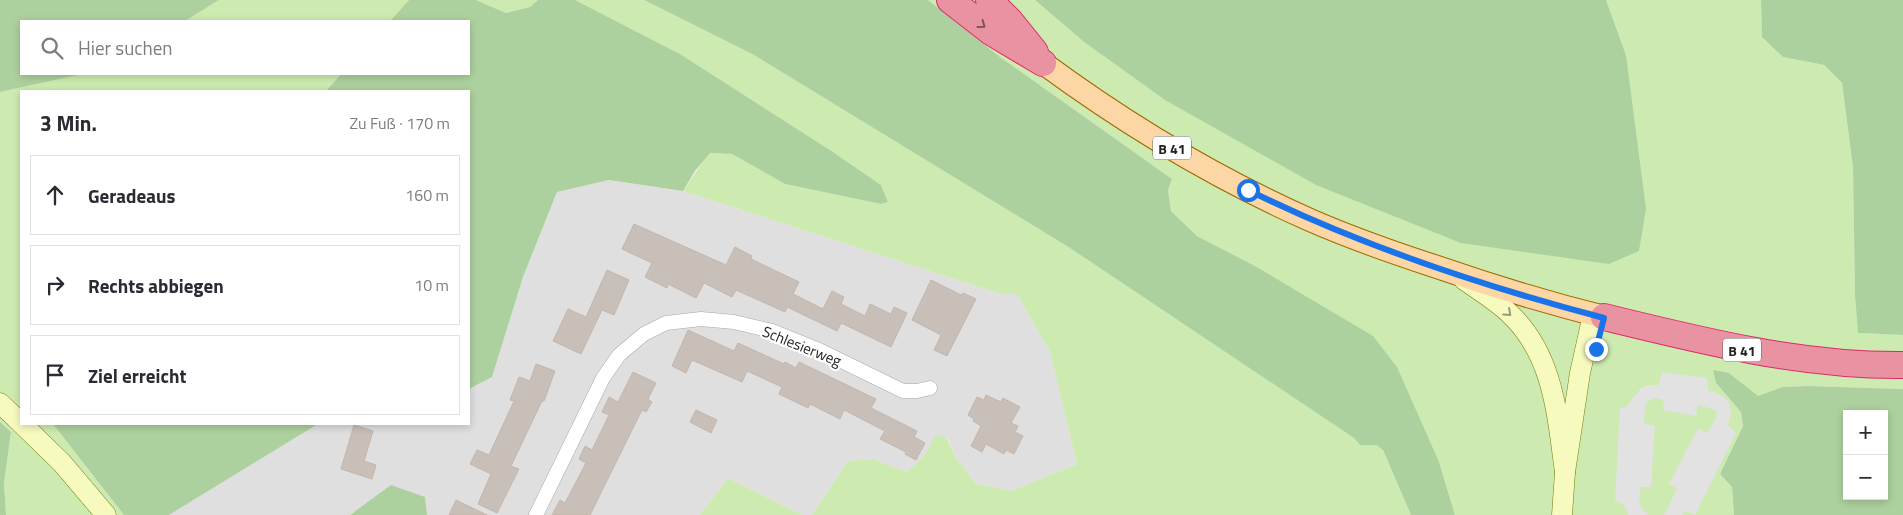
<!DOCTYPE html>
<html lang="de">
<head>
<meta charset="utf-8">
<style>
  body { margin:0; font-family:"Titillium Web",sans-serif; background:#f2f2f3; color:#2b2b33 }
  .controls { position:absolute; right:15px; bottom:15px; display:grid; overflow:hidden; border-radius:0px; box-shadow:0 2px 8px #0003 }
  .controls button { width:45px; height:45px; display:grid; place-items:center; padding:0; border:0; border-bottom:1px solid #e1e1e2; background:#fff; color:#2b2b33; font:25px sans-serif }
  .stop { position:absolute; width:15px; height:15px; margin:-11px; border:4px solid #1a73e8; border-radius:50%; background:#fff }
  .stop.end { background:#1a73e8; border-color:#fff; box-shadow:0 1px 5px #0008 }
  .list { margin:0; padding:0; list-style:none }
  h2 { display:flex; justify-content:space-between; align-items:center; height:65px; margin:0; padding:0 20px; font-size:21px }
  h2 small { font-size:16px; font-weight:400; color:#7c7c81 }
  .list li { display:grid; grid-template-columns:32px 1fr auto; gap:15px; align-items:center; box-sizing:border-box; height:80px; margin:0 10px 10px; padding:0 10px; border:1px solid #e1e1e2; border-radius:0px }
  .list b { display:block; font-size:19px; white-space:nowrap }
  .list em { font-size:16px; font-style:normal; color:#7c7c81 }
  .icon { flex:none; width:28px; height:28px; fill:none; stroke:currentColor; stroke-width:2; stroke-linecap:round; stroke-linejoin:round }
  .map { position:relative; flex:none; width:1903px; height:515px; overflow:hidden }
  .search { position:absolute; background:#fff; box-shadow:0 2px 8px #0003; left:20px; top:20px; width:450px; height:55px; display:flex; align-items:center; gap:12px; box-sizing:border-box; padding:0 18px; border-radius:0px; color:#7c7c81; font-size:19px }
  .panel { position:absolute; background:#fff; box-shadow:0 2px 8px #0003; left:20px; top:90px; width:450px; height:335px; border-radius:0px }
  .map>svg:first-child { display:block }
</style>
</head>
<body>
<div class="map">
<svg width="1903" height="515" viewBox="0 0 1903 515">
  <rect width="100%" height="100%" fill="#f2efe9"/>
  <!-- residential -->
  <polygon fill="#e0dfdf" points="609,180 683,191 1001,294 1017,294 1050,352 1077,464 1011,491 976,484 956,458 947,437 907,472 873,459 848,461 812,515 802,515 728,478 700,515 427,515 425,497 353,512 350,515 169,515 318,424 469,424 469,389 492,377 523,277 557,192"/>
  <!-- grass -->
  <g fill="#cdebb0">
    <polygon points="219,0 409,0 390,21 185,21"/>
    <polygon points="476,0 538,0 530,7 506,13"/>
    <polygon points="575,0 644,0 754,55 1070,248 1354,438 1360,445 1376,445 1383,450 1411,515 812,515 848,461 873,459 907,472 926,454 935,435 946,437 956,458 976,484 1011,491 1077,464 1050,352 1017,294 1001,294 683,191 709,153 732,154 785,184 881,204 888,202 881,185 830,150 680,54"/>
    <polygon points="928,0 1035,0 1084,42 1165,100 1626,55 1606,0 1761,0 1762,37 1783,57 1824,65 1842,83 1853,168 1855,296 1858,333 1903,335 1903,389 1808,386 1783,387 1758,397 1729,373 1716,383 1741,412 1743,426 1720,474 1732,487 1734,515 1455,515 1439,462 1255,266 1197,236 1171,211 1168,190 1172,179 1000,57"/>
    <polygon points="83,74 341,74 326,91 21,91 21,424 53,424 124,515 6,515 4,483 11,432 0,422 0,92"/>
    <polygon points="728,478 802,515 700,515"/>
  </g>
  <!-- forest -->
  <g fill="#add19e" fill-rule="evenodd">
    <polygon points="0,0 219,0 185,21 21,21 21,74 83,74 0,92"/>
    <polygon points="409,0 476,0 506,13 530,7 538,0 575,0 680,54 830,150 881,185 888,202 881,204 785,184 732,154 710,153 695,171 683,191 609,180 557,192 523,277 492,377 469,389 469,91 326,91 341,74 469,74 469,21 390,21"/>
    <polygon points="644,0 928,0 1000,57 1172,179 1168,190 1171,211 1197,236 1255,266 1373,336 1397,367 1439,462 1455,515 1411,515 1383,450 1376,445 1360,445 1354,438 1070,248 754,55"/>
    <polygon points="1035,0 1606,0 1626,55 1646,209 1639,251 1609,264 1461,243 1316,185 1165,100 1084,42"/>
    <polygon points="1761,0 1903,0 1903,335 1858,333 1855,296 1853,168 1842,83 1824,65 1783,57 1762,37"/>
    <path d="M1713 370 1729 373 1758 396 1783 387 1808 386 1903 389V515H1734L1732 487 1720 474 1743 426 1741 412 1716 383ZM1847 414H1884V496H1847Z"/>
    <polygon points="0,422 11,432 4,483 6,515 0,515"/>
    <polygon points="53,424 318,424 169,515 124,515"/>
    <polygon points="391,485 425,497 427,515 350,515"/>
  </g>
  <!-- parking -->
  <polygon fill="#e2e2e2" points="1662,372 1707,378 1708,390 1723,396 1729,403 1731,412 1728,425 1736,433 1695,515 1684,511 1682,515 1664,515 1677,489 1669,484 1698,428 1707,433 1717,416 1716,410 1698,405 1696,416 1663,410 1664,400 1655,398 1647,402 1645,409 1644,424 1655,425 1651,487 1641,487 1639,499 1641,507 1648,515 1628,515 1624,505 1615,500 1620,408 1625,408 1641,388 1648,385 1659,385"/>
  <!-- building -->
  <g fill="#c7bfb8" stroke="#c4b6ab">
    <polygon points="634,224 726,265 735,247 752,256 751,259 799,282 793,294 823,309 832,291 844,297 841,304 865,316 870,304 891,314 894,307 907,313 891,347 841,323 837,331 787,307 785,312 736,290 732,297 704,283 696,298 668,284 667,288 645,277 652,263 622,249"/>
    <polygon points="607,270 629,280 614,315 602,310 581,354 553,341 568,309 586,317"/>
    <polygon points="931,280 961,295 963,293 976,299 947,356 934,350 941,335 912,320"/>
    <polygon points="688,330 734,351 738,343 784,364 785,362 796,368 799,362 876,399 871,408 917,431 914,437 925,443 916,460 905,454 906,452 880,439 885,431 844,410 840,419 810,404 808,408 779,394 782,387 747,371 742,382 692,360 686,373 672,366"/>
    <polygon points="536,364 555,371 544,401 542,401 511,466 519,469 497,513 478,504 491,474 470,464 477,450 489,455 514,401 510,400 519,377 530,381"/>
    <polygon points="633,372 656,383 648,399 652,402 646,412 642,410 637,420 590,515 552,515 560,500 565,503 586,463 579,459 585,446 592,450 609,415 602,412 609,397 618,402"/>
    <polygon points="986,395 1001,402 1003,398 1020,407 1011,423 1018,426 1015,432 1023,436 1014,454 1006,450 1004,454 986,444 982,452 971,446 981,426 973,421 974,419 968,415 977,397 984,400"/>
    <polygon points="696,410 717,420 711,433 690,422"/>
    <polygon points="354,425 373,431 364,461 376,465 372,479 341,469"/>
    <polygon points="456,500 487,515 449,515"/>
  </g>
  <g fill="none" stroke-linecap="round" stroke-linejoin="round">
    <defs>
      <polyline id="street" points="536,515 603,378 619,355 644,334 666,323 701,319 734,322 772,331 819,350 903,391 917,391 930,388"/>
      <g id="secondary">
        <path d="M1463 279C1478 290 1495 300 1509 313 1554 355 1557 415 1565 472"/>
        <polyline points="0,403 21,423"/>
        <polyline points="22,424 62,463 106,515"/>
        <polyline points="1562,515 1565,472 1580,373 1593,315"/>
      </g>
      <path id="primary" d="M1043 63C1126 124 1215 178 1310 220 1351 238 1394 253 1437 267 1492 286 1548 303 1604 317"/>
      <g id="highway">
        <polyline points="950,0 991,32 1043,63"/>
        <polyline points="989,0 1010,21 1035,52"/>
        <path d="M1604 317C1702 341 1801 366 1903 365"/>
      </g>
    </defs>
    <!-- street casing -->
    <use href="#street" stroke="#a9a9a9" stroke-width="15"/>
    <!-- secondary casing -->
    <use href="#secondary" stroke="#707d05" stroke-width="21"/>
    <!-- primary casing -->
    <use href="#primary" stroke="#a06b00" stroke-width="24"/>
    <!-- highway casing -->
    <use href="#highway" stroke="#dc2a67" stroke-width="28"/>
    <!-- street -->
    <use href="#street" stroke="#fff" stroke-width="14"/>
    <!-- secondary -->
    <use href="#secondary" stroke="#f7fabf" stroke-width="20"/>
    <!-- primary -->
    <use href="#primary" stroke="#fcd6a4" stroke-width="22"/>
    <!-- highway -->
    <use href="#highway" stroke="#e892a2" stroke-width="26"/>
  </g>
  <!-- one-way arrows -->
  <defs><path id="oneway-chevron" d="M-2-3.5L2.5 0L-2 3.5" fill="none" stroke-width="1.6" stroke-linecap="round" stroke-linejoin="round" transform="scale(1.25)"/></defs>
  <use stroke="#7b545c" href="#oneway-chevron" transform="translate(982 25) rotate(36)"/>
  <use stroke="#979978" href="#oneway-chevron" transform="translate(1508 313) rotate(42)"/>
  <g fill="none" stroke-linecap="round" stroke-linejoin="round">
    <!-- route -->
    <path stroke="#1a73e8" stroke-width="6" d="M1248 190C1361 246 1482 286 1604 318L1596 349"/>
  </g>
  <g text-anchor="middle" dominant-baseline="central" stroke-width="4.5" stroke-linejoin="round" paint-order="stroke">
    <!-- shield labels -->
    <g fill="#fff" stroke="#646464" stroke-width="1">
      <rect x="1153" y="136.5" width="38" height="23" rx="4"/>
      <rect x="1723" y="338.5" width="38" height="23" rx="4"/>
    </g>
    <g font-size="14" font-weight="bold" fill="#222">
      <text x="1172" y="148">B 41</text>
      <text x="1742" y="350">B 41</text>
    </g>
    <!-- street labels -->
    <g font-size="15" fill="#222" stroke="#fff">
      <text transform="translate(802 346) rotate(22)">Schlesierweg</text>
    </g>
  </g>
</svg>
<div class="controls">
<button>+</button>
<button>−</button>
</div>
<div class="stop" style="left:1248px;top:190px"></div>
<div class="stop end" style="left:1596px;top:349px"></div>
<div class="search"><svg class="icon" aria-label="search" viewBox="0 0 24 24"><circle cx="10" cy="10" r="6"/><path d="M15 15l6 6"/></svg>Hier suchen</div>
<section class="panel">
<h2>3 Min.<small>Zu Fuß · 170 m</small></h2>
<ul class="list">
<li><svg class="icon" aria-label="ahead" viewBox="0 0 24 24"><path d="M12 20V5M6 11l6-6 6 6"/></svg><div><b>Geradeaus</b></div><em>160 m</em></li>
<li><svg class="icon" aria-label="right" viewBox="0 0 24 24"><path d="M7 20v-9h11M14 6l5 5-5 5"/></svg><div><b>Rechts abbiegen</b></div><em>10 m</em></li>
<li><svg class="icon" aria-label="arrive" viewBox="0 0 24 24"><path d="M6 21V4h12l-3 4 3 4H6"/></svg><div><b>Ziel erreicht</b></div></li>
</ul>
</section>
</div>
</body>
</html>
